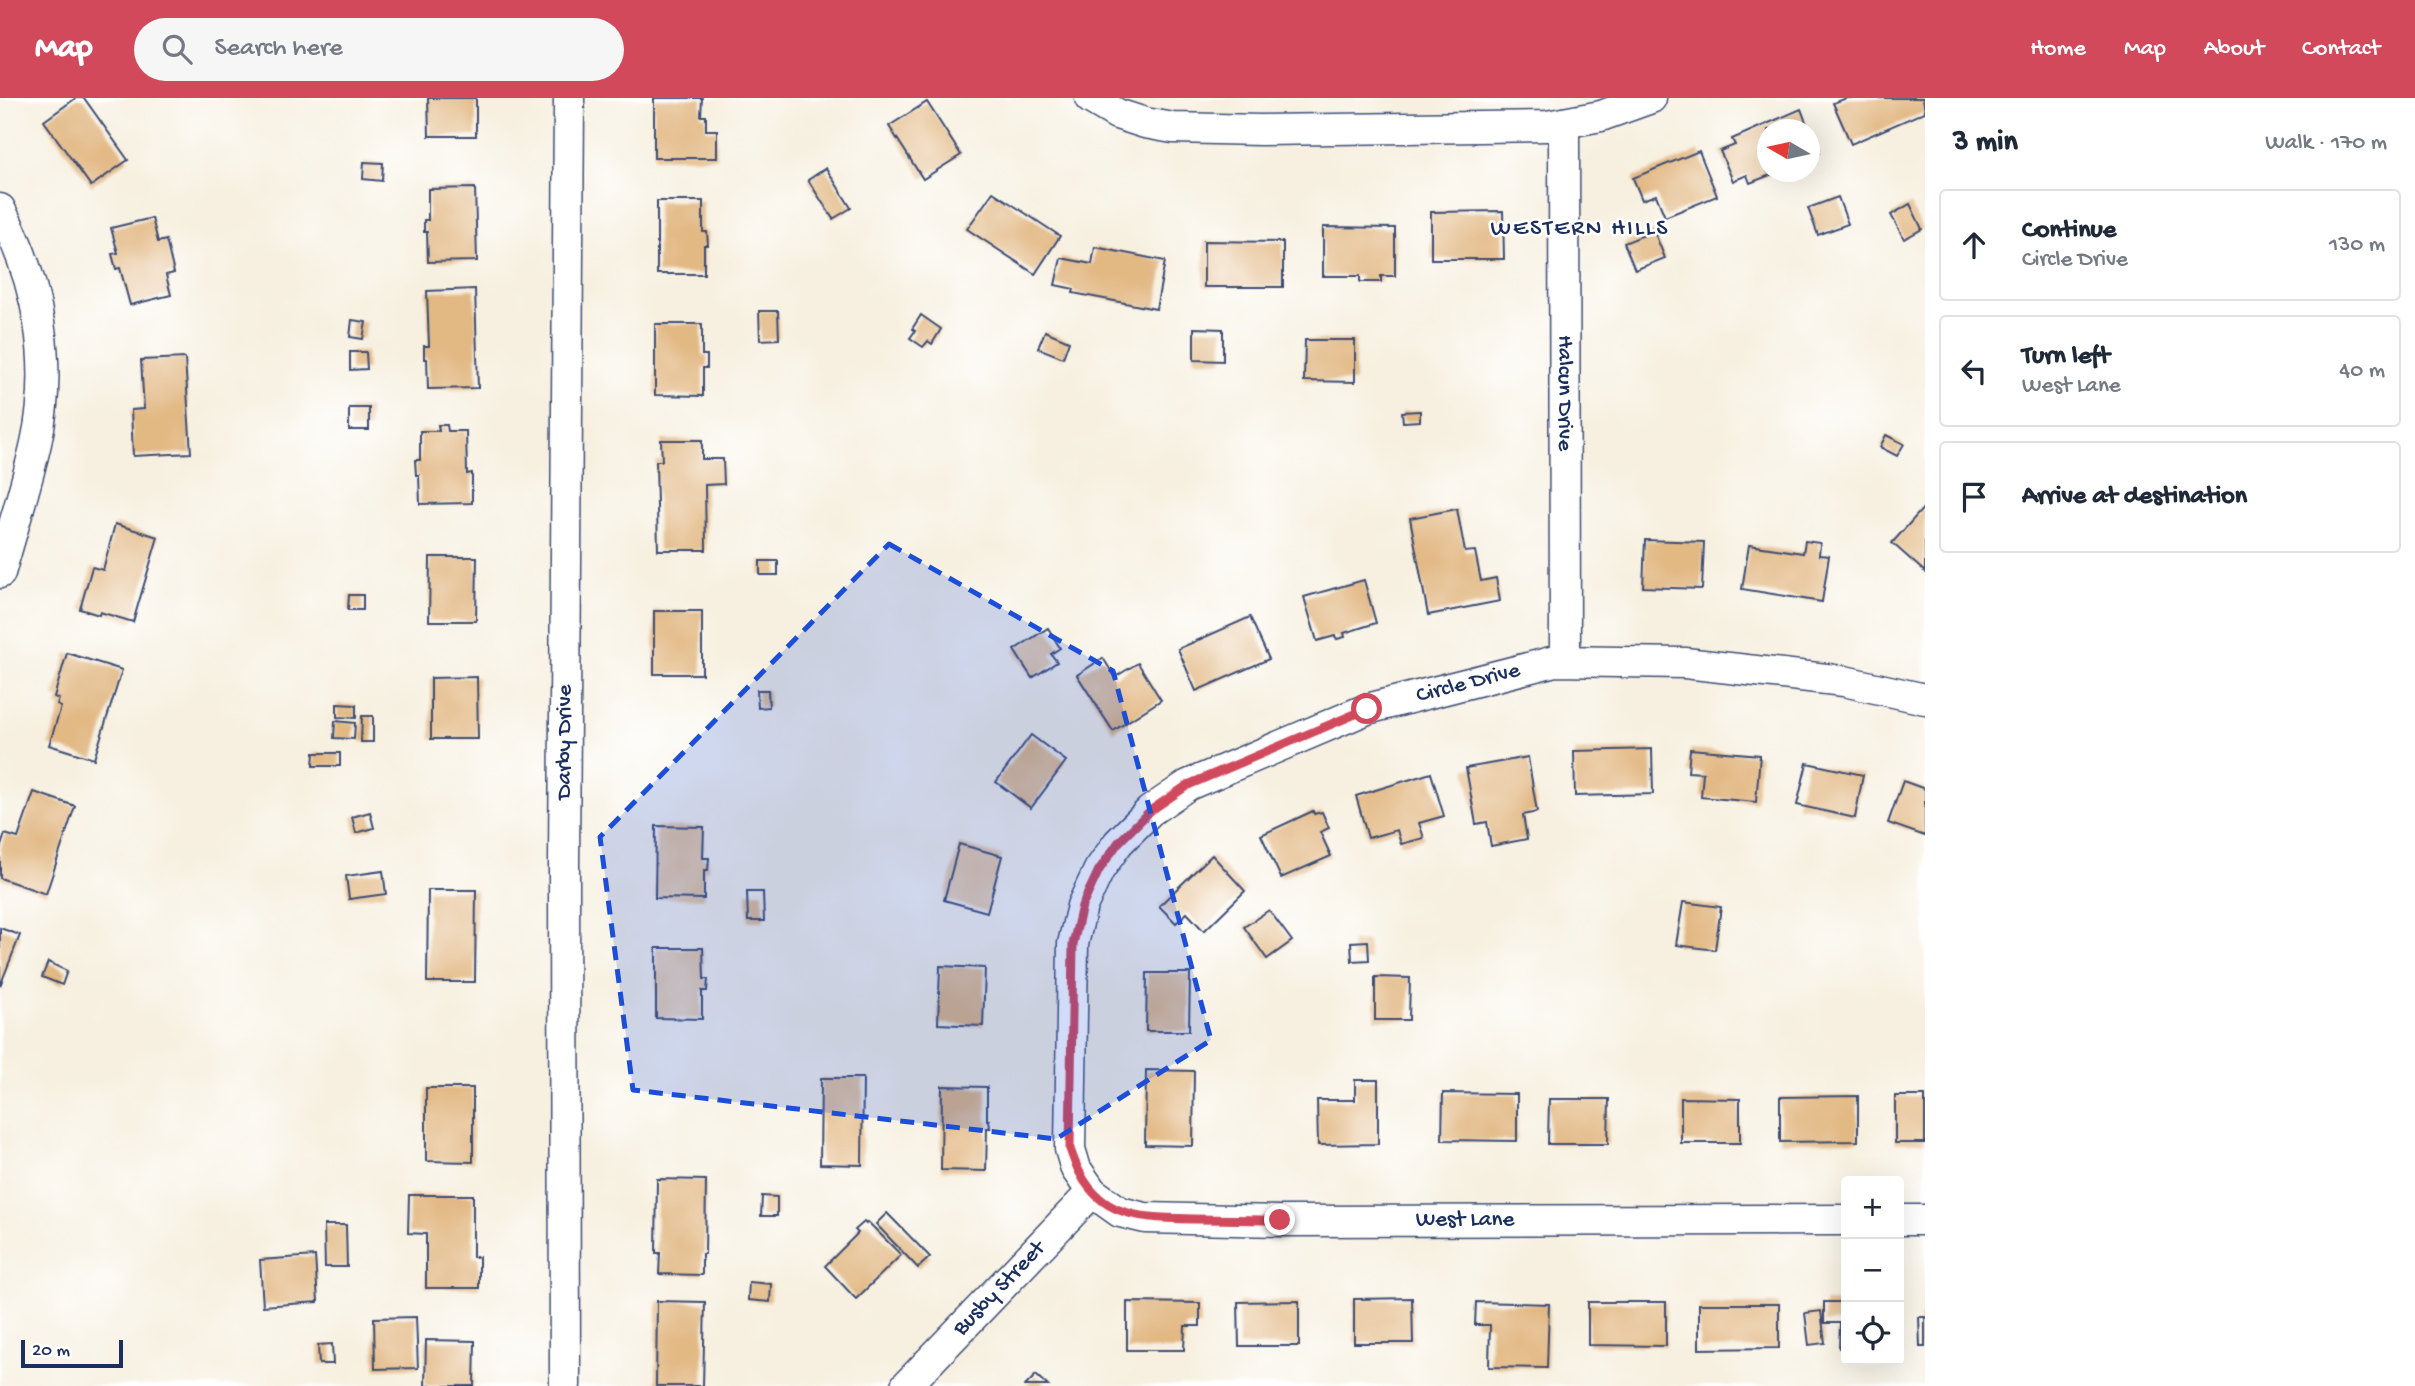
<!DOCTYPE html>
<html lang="en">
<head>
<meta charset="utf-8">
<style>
  body { margin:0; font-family:"Gochi Hand",sans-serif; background:#f6f6f7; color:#1f2937 }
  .controls { position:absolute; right:21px; bottom:21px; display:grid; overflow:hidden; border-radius:7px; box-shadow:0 7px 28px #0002 }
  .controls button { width:63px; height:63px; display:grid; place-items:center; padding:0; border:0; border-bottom:2px solid #e0e1e3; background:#fff; color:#1f2937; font:35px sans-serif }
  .compass { position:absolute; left:1757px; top:21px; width:63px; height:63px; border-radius:50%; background:#fff; box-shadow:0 7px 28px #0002; rotate:279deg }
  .scale { position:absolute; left:21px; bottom:18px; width:102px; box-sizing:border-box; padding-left:7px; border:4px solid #1b2f5e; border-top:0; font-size:19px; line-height:24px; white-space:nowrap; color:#1b2f5e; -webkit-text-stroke:5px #fff; paint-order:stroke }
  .stop { position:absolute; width:21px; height:21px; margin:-16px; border:5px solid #d1495b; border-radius:50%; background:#fff }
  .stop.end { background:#d1495b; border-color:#fff; box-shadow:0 2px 7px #0008 }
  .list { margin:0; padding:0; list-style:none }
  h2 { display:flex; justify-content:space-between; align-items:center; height:91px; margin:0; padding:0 28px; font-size:30px }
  h2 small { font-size:23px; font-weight:400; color:#747a83 }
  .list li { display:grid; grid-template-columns:46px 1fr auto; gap:21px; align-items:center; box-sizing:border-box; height:112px; margin:0 14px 14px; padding:0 14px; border:2px solid #e0e1e3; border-radius:7px }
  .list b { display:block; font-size:26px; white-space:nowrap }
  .list p { margin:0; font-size:23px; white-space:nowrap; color:#747a83 }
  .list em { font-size:23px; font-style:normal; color:#747a83 }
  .icon { flex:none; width:38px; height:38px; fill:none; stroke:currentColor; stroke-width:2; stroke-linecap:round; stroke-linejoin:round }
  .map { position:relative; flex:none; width:1925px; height:1288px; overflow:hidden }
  header { display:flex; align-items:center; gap:42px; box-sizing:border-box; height:98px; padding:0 35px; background:#d1495b; color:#fff }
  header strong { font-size:33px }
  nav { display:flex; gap:38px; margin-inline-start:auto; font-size:24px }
  .search { width:490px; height:63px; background:#f6f6f7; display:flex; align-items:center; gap:18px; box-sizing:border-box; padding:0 24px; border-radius:38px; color:#747a83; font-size:26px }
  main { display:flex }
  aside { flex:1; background:#fff }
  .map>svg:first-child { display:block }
</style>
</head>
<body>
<header>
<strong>Map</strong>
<div class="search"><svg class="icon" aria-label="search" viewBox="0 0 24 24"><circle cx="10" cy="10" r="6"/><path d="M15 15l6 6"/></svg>Search here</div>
<nav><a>Home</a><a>Map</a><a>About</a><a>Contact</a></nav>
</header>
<main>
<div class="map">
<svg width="1925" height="1288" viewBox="0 0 1925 1288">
  <rect width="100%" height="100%" fill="#fff"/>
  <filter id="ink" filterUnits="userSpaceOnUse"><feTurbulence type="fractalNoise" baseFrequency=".0143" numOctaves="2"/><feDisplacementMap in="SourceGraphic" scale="14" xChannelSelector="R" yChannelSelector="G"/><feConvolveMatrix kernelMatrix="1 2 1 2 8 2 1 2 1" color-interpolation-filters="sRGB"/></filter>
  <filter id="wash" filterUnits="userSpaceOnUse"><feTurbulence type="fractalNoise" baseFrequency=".00686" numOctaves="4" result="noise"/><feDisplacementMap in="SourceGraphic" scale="28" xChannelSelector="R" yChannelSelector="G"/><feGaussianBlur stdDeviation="1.57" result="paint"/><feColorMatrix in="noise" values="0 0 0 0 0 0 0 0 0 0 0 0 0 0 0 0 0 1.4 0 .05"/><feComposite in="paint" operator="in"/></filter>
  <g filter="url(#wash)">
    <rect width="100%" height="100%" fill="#f7f0e0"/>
    <g id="blocks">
      <!-- building -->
      <g fill="#e2b883">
        <polygon points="76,0 84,0 128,62 91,88 44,23"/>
        <polygon points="428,0 476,0 476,38 429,38"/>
        <polygon points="654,0 702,0 701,18 706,18 706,32 717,32 717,60 654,60"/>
        <polygon points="1847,0 1923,0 1925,14 1851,46 1833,5"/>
        <polygon points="927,4 961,57 923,81 889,28"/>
        <polygon points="1801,11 1809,32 1768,32 1768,74 1778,74 1750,85 1747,77 1733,83 1720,53 1735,47 1732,41"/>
        <polygon points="1810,32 1820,55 1810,60"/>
        <polygon points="1699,53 1717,98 1665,119 1656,97 1642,102 1633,80"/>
        <polygon points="364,64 383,65 382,83 363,81"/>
        <polygon points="826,70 851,110 833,121 808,82"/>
        <polygon points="475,90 477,163 428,164 427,134 424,134 424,122 428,122 428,91"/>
        <polygon points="993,94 1060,138 1035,176 967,131"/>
        <polygon points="1838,99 1848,126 1818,137 1808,110"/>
        <polygon points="657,103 703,103 703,134 707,134 708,147 704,147 704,176 657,176"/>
        <polygon points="1910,106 1922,131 1904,141 1891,117"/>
        <polygon points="1503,113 1504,161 1431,161 1431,114"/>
        <polygon points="152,120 158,144 166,142 174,175 166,177 171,197 130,207 120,170 116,171 112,156 118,155 111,130"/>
        <polygon points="1323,129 1395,130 1395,178 1381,178 1381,184 1360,184 1360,178 1323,178"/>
        <polygon points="1654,133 1665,160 1635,172 1624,145"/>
        <polygon points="1204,143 1283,144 1283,189 1204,189"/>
        <polygon points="1095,149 1165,163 1156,211 1073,195 1074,191 1055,187 1061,160 1092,166"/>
        <polygon points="475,191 478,290 428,291 427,261 424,261 424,248 429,248 427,193"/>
        <polygon points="759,213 778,213 779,241 760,242"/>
        <polygon points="921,217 941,231 932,246 928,243 923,249 910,240 915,233 912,231"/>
        <polygon points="352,222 366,224 363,241 350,239"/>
        <polygon points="655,226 702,226 702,257 707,257 707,270 703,270 703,298 655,297"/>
        <polygon points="1194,230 1223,231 1223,263 1194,262"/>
        <polygon points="1045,233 1069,243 1063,260 1038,250"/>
        <polygon points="1305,242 1355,242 1355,284 1304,283"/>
        <polygon points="350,254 366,254 367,271 350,272"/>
        <polygon points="185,260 191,355 133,358 131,312 144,311 141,262"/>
        <rect x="349" y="310" width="20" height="22"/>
        <polygon points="1420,313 1420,323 1403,324 1402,314"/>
        <polygon points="438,327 447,327 448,333 466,333 467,376 472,375 472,405 420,406 419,377 416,377 415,362 420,362 420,333 439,333"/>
        <polygon points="1886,337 1904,346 1897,358 1880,349"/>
        <polygon points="661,342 702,342 702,361 723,361 724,386 705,387 706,452 658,452 656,363 662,363"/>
        <polygon points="1925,408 1925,474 1892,445"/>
        <polygon points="1457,411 1465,454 1475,453 1481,483 1496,480 1500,503 1428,517 1410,420"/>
        <polygon points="115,426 158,439 133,524 100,514 99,517 80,511 92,469 103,472"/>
        <polygon points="1645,442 1704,444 1702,491 1643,489"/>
        <polygon points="1805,443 1820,445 1819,457 1829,458 1822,504 1742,491 1749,447 1803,455"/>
        <polygon points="430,459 477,459 476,523 429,523"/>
        <rect x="760" y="463" width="18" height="14"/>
        <polygon points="1364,482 1376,525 1344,535 1345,539 1337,541 1335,538 1317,543 1304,499"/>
        <polygon points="349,497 363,497 363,512 348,512"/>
        <rect x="654" y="513" width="48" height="63"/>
        <polygon points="1250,519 1269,561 1196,593 1178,551"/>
        <polygon points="1048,530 1060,550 1051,556 1057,564 1032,580 1014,552"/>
        <polygon points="67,555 122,572 94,661 49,647 61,609 57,607 59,601 54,599"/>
        <polygon points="1103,560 1115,579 1138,565 1161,602 1113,633 1077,577"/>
        <polygon points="477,579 478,641 431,641 431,580"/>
        <polygon points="757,592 768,592 769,609 758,610"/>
        <polygon points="337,606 356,607 356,620 337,619"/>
        <polygon points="362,618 373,618 373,644 361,644"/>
        <polygon points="335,623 355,625 354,641 334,640"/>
        <polygon points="1031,637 1066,663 1031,710 996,684"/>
        <polygon points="1652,651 1653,696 1575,698 1574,653"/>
        <polygon points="1690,651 1760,657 1756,704 1701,699 1703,675 1688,674"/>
        <polygon points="314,655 340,655 340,668 313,668"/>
        <polygon points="1528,659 1537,714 1523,717 1527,741 1491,748 1487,724 1476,726 1466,670"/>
        <polygon points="1807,665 1863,677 1855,720 1797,707"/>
        <polygon points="1431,675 1444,718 1419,725 1424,740 1401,746 1397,732 1368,740 1356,698"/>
        <polygon points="1903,683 1925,691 1925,738 1888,725"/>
        <polygon points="34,694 75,708 46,796 0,780 0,751 5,736 18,740"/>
        <polygon points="1313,713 1314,716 1322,714 1329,730 1320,734 1331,758 1281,780 1261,737"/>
        <polygon points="370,714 374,730 356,735 352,719"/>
        <polygon points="656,728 704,729 703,760 709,760 708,772 704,772 704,801 655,800"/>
        <polygon points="959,746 1002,758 987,814 944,802"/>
        <polygon points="1212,757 1245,793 1204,833 1187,815 1176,825 1159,808"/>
        <polygon points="383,773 386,796 349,801 346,778"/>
        <polygon points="428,792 476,792 475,884 427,884"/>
        <polygon points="747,794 763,794 764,823 748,823"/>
        <polygon points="1683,804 1721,809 1715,852 1676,847"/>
        <polygon points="1269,812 1292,843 1267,861 1244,829"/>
        <polygon points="0,830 20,837 0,888"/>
        <polygon points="1368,843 1369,862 1352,863 1351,844"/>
        <polygon points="656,850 703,850 704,881 708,881 707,893 702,893 702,921 656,920"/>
        <polygon points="48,864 67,873 62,887 42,879"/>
        <polygon points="940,868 985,870 983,928 938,926"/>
        <polygon points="1147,875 1190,875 1189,933 1146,933"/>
        <polygon points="1375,879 1410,880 1409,922 1375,922"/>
        <polygon points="1146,972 1194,973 1193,1048 1145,1047"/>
        <polygon points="821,980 863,980 862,1067 820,1066"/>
        <polygon points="1355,982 1378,982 1378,1046 1318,1047 1317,1002 1355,1002"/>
        <polygon points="942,988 987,989 987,1022 989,1022 990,1030 987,1030 986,1073 941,1072"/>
        <polygon points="426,990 473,990 473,1064 426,1063"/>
        <polygon points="1443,995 1517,996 1517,1043 1442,1042"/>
        <polygon points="1858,998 1858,1043 1780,1044 1780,999"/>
        <rect x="1895" y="998" width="30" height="47"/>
        <polygon points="1681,1000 1740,1001 1740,1045 1681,1045"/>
        <polygon points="1549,1001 1609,1001 1608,1046 1548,1046"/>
        <polygon points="657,1081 706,1082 705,1156 702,1156 702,1177 659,1176 660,1155 656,1155"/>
        <polygon points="409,1097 473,1097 473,1159 479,1159 479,1190 426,1190 426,1136 408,1135"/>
        <polygon points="762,1098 777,1099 777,1118 761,1118"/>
        <polygon points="887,1115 930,1159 918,1170 876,1126"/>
        <polygon points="864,1124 866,1126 868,1124 901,1157 856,1201 825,1168 858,1135 855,1132"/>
        <polygon points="324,1127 346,1127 347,1169 325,1169"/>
        <polygon points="315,1158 318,1204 263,1208 260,1162"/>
        <polygon points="749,1184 771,1186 770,1204 748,1202"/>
        <polygon points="1412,1200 1413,1245 1354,1245 1354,1201"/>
        <polygon points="657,1203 705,1204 703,1288 656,1288"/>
        <polygon points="1299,1203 1299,1248 1239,1248 1238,1204"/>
        <polygon points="1127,1204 1200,1205 1200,1228 1185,1228 1184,1252 1127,1252"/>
        <polygon points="1476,1204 1549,1206 1547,1270 1489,1269 1490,1227 1475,1227"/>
        <polygon points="1588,1204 1666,1204 1666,1248 1588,1247"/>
        <polygon points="1824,1204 1846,1204 1846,1250 1839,1250 1840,1225 1824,1225"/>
        <polygon points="1699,1206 1779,1206 1779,1250 1699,1251"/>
        <polygon points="1821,1213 1825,1245 1809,1247 1805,1215"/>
        <polygon points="416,1219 418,1270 375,1271 374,1220"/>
        <polygon points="1919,1219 1925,1219 1925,1249 1920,1249"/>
        <polygon points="426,1242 475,1243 474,1288 425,1288"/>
        <polygon points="332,1246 333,1266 319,1266 318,1247"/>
        <polygon points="1036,1277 1048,1288 1025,1288"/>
      </g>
    </g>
  </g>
  <g filter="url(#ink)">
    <use href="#blocks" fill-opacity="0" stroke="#3c4c72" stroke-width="2"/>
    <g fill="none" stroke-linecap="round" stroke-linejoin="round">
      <defs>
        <g id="minor">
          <polyline points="1090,0 1117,16 1145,25 1173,30 1260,32 1547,28 1601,18 1651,0"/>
          <path id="s1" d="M1564 25 1565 562"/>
          <path d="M0 111C38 182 54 265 36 345 26 389 12 432 0 475"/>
          <path id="s2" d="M1846 1122 1280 1123 1145 1120 1120 1114 1092 1094 1076 1071 1070 1051 1073 846 1082 808 1099 772 1118 745 1150 713 1188 687 1367 611 1555 563 1685 565 1844 583 1925 601"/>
          <polyline points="1899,1122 1925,1122"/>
          <path id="s3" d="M565 1288 564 768 569 0"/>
          <path id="s4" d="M906 1288 1092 1094"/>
        </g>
      </defs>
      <!-- minor casing -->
      <use href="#minor" stroke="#3c4c72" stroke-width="33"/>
      <!-- minor -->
      <use href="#minor" stroke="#fff" stroke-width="30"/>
    </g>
  </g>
  <g fill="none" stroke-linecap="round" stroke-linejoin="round" filter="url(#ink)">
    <!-- route -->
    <path stroke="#d1495b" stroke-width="9" d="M1280 1122C1251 1122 1222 1121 1193 1121 1130 1120 1092 1118 1070 1051L1073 846 1082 808 1099 772 1118 745 1150 713 1188 687 1367 611"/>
  </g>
  <!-- marked area -->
  <path fill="#1d4ed8" fill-opacity="0.2" stroke="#1d4ed8" stroke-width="5" stroke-dasharray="14 9" stroke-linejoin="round" d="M889 446 1113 573 1211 942 1056 1041 633 992 600 739Z"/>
  <g text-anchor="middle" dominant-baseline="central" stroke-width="5" stroke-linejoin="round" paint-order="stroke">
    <!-- street labels -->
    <g font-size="23" fill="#1b2f5e" stroke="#fff">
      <text stroke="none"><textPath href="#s1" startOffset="270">Halcun Drive</textPath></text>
      <text stroke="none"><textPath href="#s2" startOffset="1517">Circle Drive</textPath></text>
      <text stroke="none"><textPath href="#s3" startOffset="644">Darby Drive</textPath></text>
      <text x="1465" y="1122">West Lane</text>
      <text stroke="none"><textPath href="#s4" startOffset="135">Busby Street</textPath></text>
    </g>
    <!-- neighbourhood labels -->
    <g font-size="24" letter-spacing="2" fill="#1b2f5e" stroke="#fff">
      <text x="1580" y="131">WESTERN HILLS</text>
    </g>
  </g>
</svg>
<div class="controls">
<button>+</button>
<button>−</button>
<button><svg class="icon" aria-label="locate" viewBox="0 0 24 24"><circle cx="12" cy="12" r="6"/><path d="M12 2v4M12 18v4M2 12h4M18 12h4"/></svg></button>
</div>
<svg class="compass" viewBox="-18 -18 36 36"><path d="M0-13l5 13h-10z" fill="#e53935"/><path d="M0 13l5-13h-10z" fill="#747a83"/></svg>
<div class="scale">20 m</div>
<div class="stop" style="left:1367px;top:611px"></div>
<div class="stop end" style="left:1280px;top:1122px"></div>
</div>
<aside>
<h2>3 min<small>Walk · 170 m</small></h2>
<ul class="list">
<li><svg class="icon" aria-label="ahead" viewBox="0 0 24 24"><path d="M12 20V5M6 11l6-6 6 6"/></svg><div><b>Continue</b><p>Circle Drive</p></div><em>130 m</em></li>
<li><svg class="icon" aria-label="left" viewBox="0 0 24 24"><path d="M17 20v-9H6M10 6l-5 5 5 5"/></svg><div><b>Turn left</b><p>West Lane</p></div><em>40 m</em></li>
<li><svg class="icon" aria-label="arrive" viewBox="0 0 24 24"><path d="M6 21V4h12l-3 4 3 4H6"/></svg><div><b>Arrive at destination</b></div></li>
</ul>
</aside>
</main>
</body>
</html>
